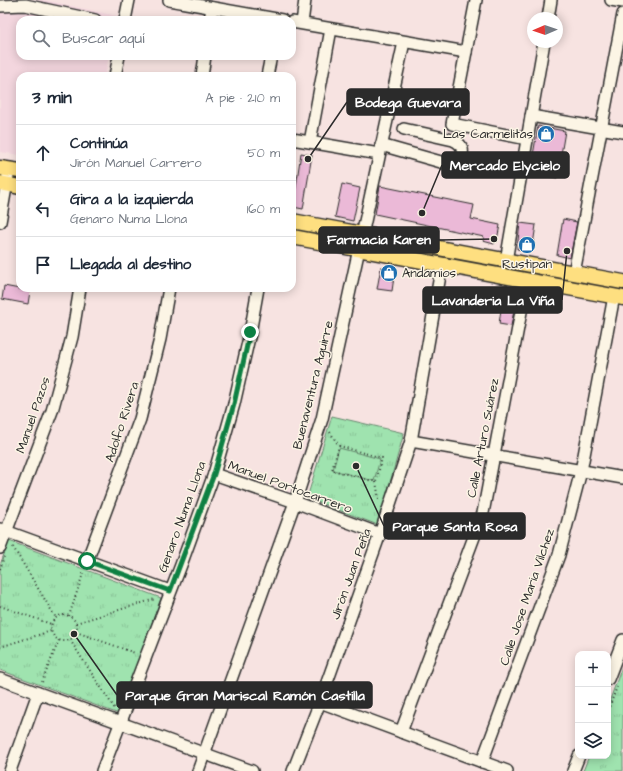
<!DOCTYPE html>
<html lang="es">
<head>
<meta charset="utf-8">
<style>
  body { margin:0; font-family:"Architects Daughter",sans-serif; background:#f2f2f3; color:#1f2937 }
  .controls { position:absolute; right:12px; bottom:12px; display:grid; overflow:hidden; border-radius:8px; box-shadow:0 2px 10px #0003 }
  .controls button { width:36px; height:36px; display:grid; place-items:center; padding:0; border:0; border-bottom:1px solid #e0e1e3; background:#fff; color:#1f2937; font:20px sans-serif }
  .compass { position:absolute; left:527px; top:12px; width:36px; height:36px; border-radius:50%; background:#fff; box-shadow:0 2px 10px #0003; rotate:268deg }
  .stop { position:absolute; width:12px; height:12px; margin:-9px; border:3px solid #0b8043; border-radius:50%; background:#fff }
  .stop.end { background:#0b8043; border-color:#fff; box-shadow:0 1px 4px #0008 }
  .list { margin:0; padding:0; list-style:none }
  h2 { display:flex; justify-content:space-between; align-items:center; height:52px; margin:0; padding:0 16px; font-size:17px }
  h2 small { font-size:13px; font-weight:400; color:#747a83 }
  .list li { display:grid; grid-template-columns:26px 1fr auto; gap:12px; align-items:center; box-sizing:border-box; height:56px; padding:0 16px; border-top:1px solid #e0e1e3 }
  .list b { display:block; font-size:15px; white-space:nowrap }
  .list p { margin:0; font-size:13px; white-space:nowrap; color:#747a83 }
  .list em { font-size:13px; font-style:normal; color:#747a83 }
  .icon { flex:none; width:22px; height:22px; fill:none; stroke:currentColor; stroke-width:2; stroke-linecap:round; stroke-linejoin:round }
  .map { position:relative; flex:none; width:623px; height:771px; overflow:hidden }
  .search { position:absolute; background:#fff; box-shadow:0 2px 10px #0003; left:16px; top:16px; width:280px; height:44px; display:flex; align-items:center; gap:10px; box-sizing:border-box; padding:0 14px; border-radius:12px; color:#747a83; font-size:15px }
  .panel { position:absolute; background:#fff; box-shadow:0 2px 10px #0003; left:16px; top:72px; width:280px; height:220px; border-radius:12px }
  .map>svg:first-child { display:block }
</style>
</head>
<body>
<div class="map">
<svg width="623" height="771" viewBox="0 0 623 771">
  <defs>
    <pattern id="grass-tufts" width="24" height="20" patternUnits="userSpaceOnUse"><rect width="24" height="20" fill="#9fe3af"/><path d="M3 7l-1-3M5 7V3M7 7l1-3M15 17l-1-3M17 17v-4M19 17l1-3" fill="none" stroke="#89c397"/></pattern>
  </defs>
  <rect width="100%" height="100%" fill="#f7e3e1"/>
  <filter id="ink" filterUnits="userSpaceOnUse"><feTurbulence type="fractalNoise" baseFrequency=".025" numOctaves="2"/><feDisplacementMap in="SourceGraphic" scale="8" xChannelSelector="R" yChannelSelector="G"/><feConvolveMatrix kernelMatrix="1 2 1 2 8 2 1 2 1" color-interpolation-filters="sRGB"/></filter>
  <g filter="url(#ink)">
    <!-- built -->
    <polygon fill="#f3d6de" points="0,0 44,0 117,16 116,20 20,20 20,56 109,56 105,76 20,76 20,155 0,152"/>
    <!-- grass -->
    <g fill="url(#grass-tufts)" stroke="#65876d">
      <polygon points="332,416 404,433 378,525 307,498"/>
      <polygon points="9,541 161,598 119,714 0,670 0,565"/>
      <polygon points="623,664 623,771 583,771 589,756 608,756 608,705"/>
    </g>
    <!-- pitch -->
    <polygon fill="#9fe3af" stroke="#65876d" points="339,448 380,459 374,481 333,470"/>
    <!-- building -->
    <g fill="#ebb9d7" stroke="#2b2b2b">
      <polygon points="538,126 565,131 557,178 530,173"/>
      <polygon points="301,153 312,155 303,209 293,207"/>
      <polygon points="342,184 360,188 353,221 335,217"/>
      <polygon points="380,186 474,205 471,219 500,225 497,240 494,244 483,241 484,237 375,214"/>
      <polygon points="563,219 577,222 570,258 557,255"/>
      <polygon points="520,223 536,225 532,251 517,249"/>
      <polygon points="381,267 395,270 392,291 377,289"/>
      <polygon points="4,286 30,291 28,304 2,299"/>
      <polygon points="504,288 518,290 511,326 499,324"/>
    </g>
    <g fill="none" stroke-linecap="round" stroke-linejoin="round">
      <defs>
        <g id="minor">
          <polyline points="169,0 282,20"/>
          <polyline points="476,0 452,124 527,139"/>
          <polyline points="611,0 623,2"/>
          <polyline points="0,6 25,5 95,20"/>
          <polyline points="548,18 551,0"/>
          <polyline points="125,20 129,0"/>
          <polyline points="210,20 212,8"/>
          <polyline points="292,22 466,52"/>
          <polyline points="302,23 305,0"/>
          <polyline points="115,76 119,56"/>
          <polyline points="202,76 205,56"/>
          <polyline points="267,76 271,56"/>
          <polyline points="531,116 623,132"/>
          <polyline points="292,139 379,154"/>
          <polyline points="310,142 331,29"/>
          <path d="M381 145 448 164C464 163 468 146 453 140L404 129"/>
          <polyline points="0,222 9,170"/>
          <polyline points="506,261 544,42"/>
          <polyline points="574,273 623,14"/>
          <polyline points="411,441 623,478"/>
          <polyline points="214,474 295,502 380,534"/>
          <polyline points="0,529 170,591"/>
          <polyline points="0,548 52,411 72,337 80,288"/>
          <polyline points="87,561 140,419 160,339 169,288"/>
          <polyline points="0,679 252,771"/>
          <polyline points="608,679 623,640"/>
          <polyline points="320,702 507,771"/>
          <polyline points="401,732 483,513 527,280"/>
          <polyline points="482,762 559,555 581,471 614,296"/>
          <polyline points="10,771 38,693"/>
          <polyline points="102,771 181,565 214,474 234,404 250,333 258,288"/>
          <polyline points="198,771 295,502 322,419 404,42"/>
          <polyline points="293,771 320,702 380,534 411,441 442,264"/>
          <polyline points="573,771 579,756"/>
        </g>
        <g id="major">
          <polyline points="0,168 20,171"/>
          <polyline points="0,183 20,187"/>
          <polyline points="292,221 623,282"/>
          <polyline points="292,237 623,298"/>
        </g>
      </defs>
      <!-- minor casing -->
      <use href="#minor" stroke="#2b2b2b" stroke-width="14"/>
      <!-- major casing -->
      <use href="#major" stroke="#2b2b2b" stroke-width="17"/>
      <!-- path -->
      <g stroke="#2b2b2b" stroke-width="2" stroke-dasharray="1 3" stroke-linecap="butt">
        <polyline points="330,432 339,446"/>
        <polygon points="339,446 382,458 376,482 332,470"/>
        <polyline points="376,482 379,499"/>
        <polyline points="13,547 56,618"/>
        <polyline points="0,569 4,557"/>
        <polyline points="0,606 51,624"/>
        <circle cx="64" cy="628" r="13"/>
        <polyline points="69,616 84,571"/>
        <polyline points="76,623 155,599"/>
        <polyline points="76,632 135,653"/>
        <polyline points="70,640 115,709"/>
        <polyline points="0,647 51,631"/>
        <polyline points="42,682 59,640"/>
        <polyline points="608,710 617,687"/>
      </g>
      <!-- minor -->
      <use href="#minor" stroke="#fcf5e5" stroke-width="11"/>
      <!-- major -->
      <use href="#major" stroke="#fedf80" stroke-width="14"/>
    </g>
  </g>
  <g fill="none" stroke-linecap="round" stroke-linejoin="round" filter="url(#ink)">
    <!-- route -->
    <polyline stroke="#0b8043" stroke-width="5" points="87,561 170,591 214,474 234,404 250,332"/>
  </g>
  <!-- icons -->
  <defs>
    <symbol id="shop-disc" viewBox="-11 -11 22 22"><circle r="9.5" fill="#1f6fb2" stroke="#fcf5e5"/><path d="M-5-2.5h2.3a2.7 3.5 0 0 1 5.4 0H5L5.5 6h-11ZM-1.5-2.5h3a1.5 2.3 0 0 0-3 0Z" fill="#fff"/></symbol>
  </defs>
  <g fill-rule="evenodd">
    <use href="#shop-disc" x="536" y="124" width="20" height="20"/>
    <use href="#shop-disc" x="517" y="235" width="20" height="20"/>
    <use href="#shop-disc" x="379" y="263" width="20" height="20"/>
  </g>
  <g text-anchor="middle" dominant-baseline="central" stroke-width="3" stroke-linejoin="round" paint-order="stroke">
    <!-- poi labels -->
    <g font-size="13" fill="#2b2b2b" stroke="#fcf5e5" text-anchor="end">
      <text x="533" y="134">Las Carmelitas</text>
      <text x="527" y="264" text-anchor="middle">Rustipan</text>
      <text x="402" y="273" text-anchor="start">Andamios</text>
    </g>
    <!-- street labels -->
    <g font-size="13" fill="#2b2b2b" stroke="#fcf5e5">
      <text transform="translate(313 385) rotate(-76)">Buenaventura Aguirre</text>
      <text transform="translate(33 415) rotate(-71)">Manuel Pazos</text>
      <text transform="translate(122 422) rotate(-72)">Adolfo Rivera</text>
      <text transform="translate(483 438) rotate(-79)">Calle Arturo Suárez</text>
      <text transform="translate(290 487) rotate(20)">Manuel Portocarrero</text>
      <text transform="translate(182 517) rotate(-70)">Genaro Numa Llona</text>
      <text transform="translate(351 574) rotate(-70)">Jirón Juan Peña</text>
      <text transform="translate(527 597) rotate(-71)">Calle Jose Maria Vilchez</text>
    </g>
  </g>
  <!-- callouts -->
  <path fill="none" stroke="#2b2b2b" stroke-width="1.5" d="M308 159L347 102M422 213L442 165M494 239L439 240M567 251L562 300M356 466L384 526M74 634L117 695"/>
  <g fill="#2b2b2b" stroke="#fcf5e5" stroke-width="1.5">
    <circle cx="308" cy="159" r="4"/>
    <circle cx="422" cy="213" r="4"/>
    <circle cx="494" cy="239" r="4"/>
    <circle cx="567" cy="251" r="4"/>
    <circle cx="356" cy="466" r="4"/>
    <circle cx="74" cy="634" r="4"/>
  </g>
  <g fill="#2b2b2b" stroke="#2b2b2b" stroke-width="1.5">
    <rect x="347" y="89" width="122" height="26" rx="4"/>
    <rect x="442" y="152" width="127" height="26" rx="4"/>
    <rect x="319" y="227" width="120" height="26" rx="4"/>
    <rect x="423" y="287" width="139" height="26" rx="4"/>
    <rect x="384" y="513" width="141" height="26" rx="4"/>
    <rect x="117" y="682" width="255" height="26" rx="4"/>
  </g>
  <g font-size="14" text-anchor="middle" font-weight="bold" fill="#fff">
    <text x="408" y="107">Bodega Guevara</text>
    <text x="505" y="170">Mercado Elycielo</text>
    <text x="379" y="244">Farmacia Karen</text>
    <text x="493" y="305">Lavanderia La Viña</text>
    <text x="455" y="531">Parque Santa Rosa</text>
    <text x="245" y="700">Parque Gran Mariscal Ramón Castilla</text>
  </g>
</svg>
<div class="controls">
<button>+</button>
<button>−</button>
<button><svg class="icon" aria-label="layers" viewBox="0 0 24 24"><path d="M12 4l9 5-9 5-9-5zM3 14l9 5 9-5"/></svg></button>
</div>
<svg class="compass" viewBox="-18 -18 36 36"><path d="M0-13l5 13h-10z" fill="#e53935"/><path d="M0 13l5-13h-10z" fill="#747a83"/></svg>
<div class="stop" style="left:87px;top:561px"></div>
<div class="stop end" style="left:250px;top:332px"></div>
<div class="search"><svg class="icon" aria-label="search" viewBox="0 0 24 24"><circle cx="10" cy="10" r="6"/><path d="M15 15l6 6"/></svg>Buscar aquí</div>
<section class="panel">
<h2>3 min<small>A pie · 210 m</small></h2>
<ul class="list">
<li><svg class="icon" aria-label="ahead" viewBox="0 0 24 24"><path d="M12 20V5M6 11l6-6 6 6"/></svg><div><b>Continúa</b><p>Jirón Manuel Carrero</p></div><em>50 m</em></li>
<li><svg class="icon" aria-label="left" viewBox="0 0 24 24"><path d="M17 20v-9H6M10 6l-5 5 5 5"/></svg><div><b>Gira a la izquierda</b><p>Genaro Numa Llona</p></div><em>160 m</em></li>
<li><svg class="icon" aria-label="arrive" viewBox="0 0 24 24"><path d="M6 21V4h12l-3 4 3 4H6"/></svg><div><b>Llegada al destino</b></div></li>
</ul>
</section>
</div>
</body>
</html>
